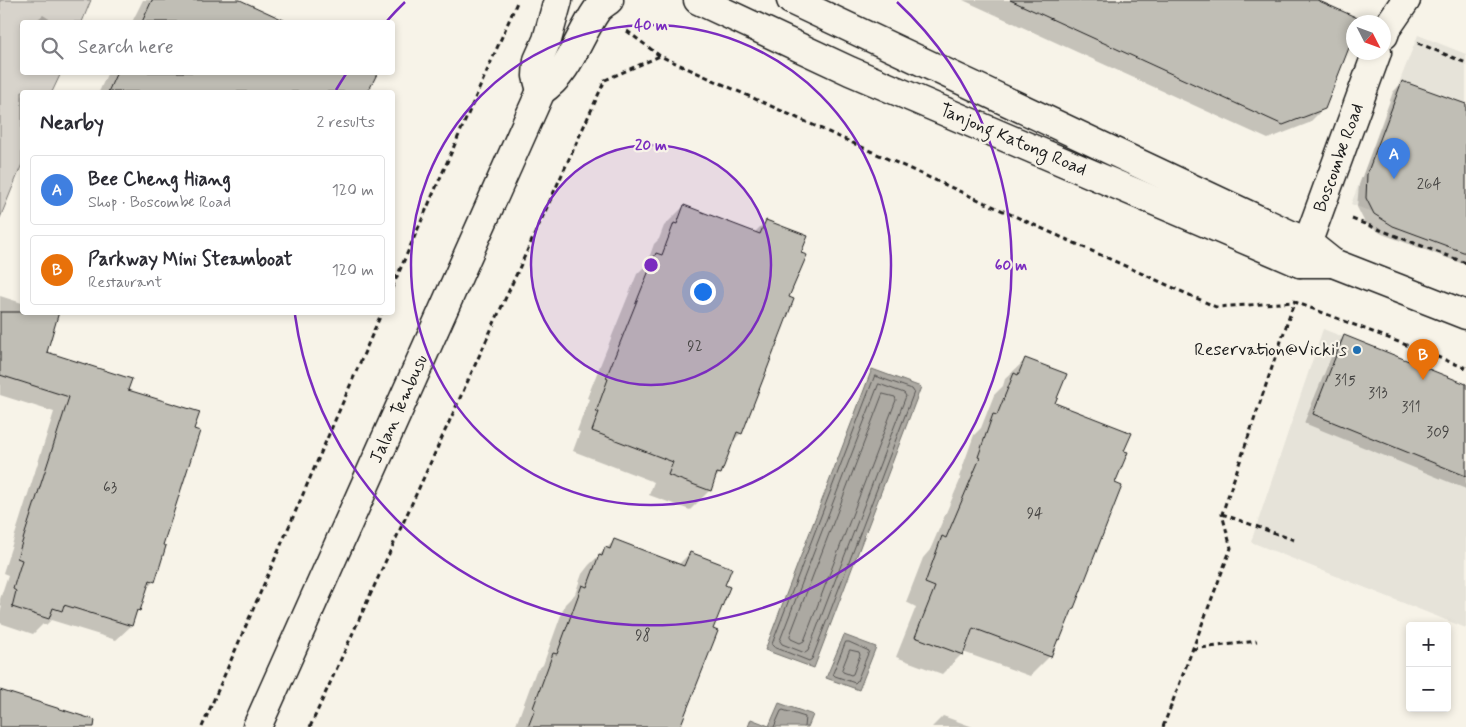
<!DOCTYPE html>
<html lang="en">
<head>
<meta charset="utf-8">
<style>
  body { margin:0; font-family:Mynerve,sans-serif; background:#f2f2f3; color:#2b2b33 }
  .controls { position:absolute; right:15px; bottom:15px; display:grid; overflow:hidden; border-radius:5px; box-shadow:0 2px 8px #0003 }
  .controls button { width:45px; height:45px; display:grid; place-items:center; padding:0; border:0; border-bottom:1px solid #e1e1e2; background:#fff; color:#2b2b33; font:25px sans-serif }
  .compass { position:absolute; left:1346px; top:15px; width:45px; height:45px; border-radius:50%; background:#fff; box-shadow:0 2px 8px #0003; rotate:132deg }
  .you { position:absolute; left:702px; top:291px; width:18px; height:18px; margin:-12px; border:4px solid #fff; border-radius:50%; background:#1a73e8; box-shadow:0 0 0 8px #1a73e833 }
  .badge { display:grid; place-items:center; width:32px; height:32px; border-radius:50%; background:#7c3aed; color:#fff; font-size:16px; font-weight:700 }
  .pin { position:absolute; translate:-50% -41px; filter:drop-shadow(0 1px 2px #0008) }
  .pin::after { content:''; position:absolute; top:26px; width:18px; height:15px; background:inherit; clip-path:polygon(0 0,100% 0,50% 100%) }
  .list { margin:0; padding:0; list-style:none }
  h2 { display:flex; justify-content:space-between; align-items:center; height:65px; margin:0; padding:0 20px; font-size:21px }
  h2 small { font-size:16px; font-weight:400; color:#7c7c81 }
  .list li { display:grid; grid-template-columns:32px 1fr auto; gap:15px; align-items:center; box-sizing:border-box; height:70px; margin:0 10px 10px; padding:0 10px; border:1px solid #e1e1e2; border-radius:5px }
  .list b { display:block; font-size:19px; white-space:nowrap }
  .list p { margin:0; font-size:16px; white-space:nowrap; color:#7c7c81 }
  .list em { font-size:16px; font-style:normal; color:#7c7c81 }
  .icon { flex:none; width:28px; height:28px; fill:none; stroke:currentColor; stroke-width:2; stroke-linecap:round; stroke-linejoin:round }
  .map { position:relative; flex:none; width:1466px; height:727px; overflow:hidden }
  .search { position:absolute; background:#fff; box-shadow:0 2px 8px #0003; left:20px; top:20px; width:375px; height:55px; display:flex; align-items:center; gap:12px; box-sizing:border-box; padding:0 18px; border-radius:5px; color:#7c7c81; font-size:19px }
  .panel { position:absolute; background:#fff; box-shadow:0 2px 8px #0003; left:20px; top:90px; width:375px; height:225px; border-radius:5px }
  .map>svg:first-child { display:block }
</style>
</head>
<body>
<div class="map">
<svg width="1466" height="727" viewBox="0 0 1466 727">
  <rect width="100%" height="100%" fill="#f7f3e8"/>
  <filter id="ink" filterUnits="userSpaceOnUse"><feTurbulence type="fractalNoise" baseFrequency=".02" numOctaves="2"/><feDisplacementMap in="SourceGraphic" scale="10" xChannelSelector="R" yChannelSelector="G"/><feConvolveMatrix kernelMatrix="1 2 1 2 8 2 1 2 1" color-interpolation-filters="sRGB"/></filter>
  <g filter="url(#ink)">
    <!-- built -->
    <g fill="#e6e3d9">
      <polygon points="1418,35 1466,54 1466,250 1351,204"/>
      <polygon points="1323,329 1466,385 1466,628 1251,542"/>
    </g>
    <!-- green -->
    <polygon fill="#d7d3cb" stroke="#7a7874" points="0,0 91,0 82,22 22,22 22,72 61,73 52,92 22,92 22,164 0,218"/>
    <!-- water -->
    <g fill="#aca9a2" stroke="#72716c">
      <polygon points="872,369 921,387 814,668 765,650"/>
      <polygon points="844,635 876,647 859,690 826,678"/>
      <polygon points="779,703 813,715 808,727 748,727 751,719 769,726"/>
    </g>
    <!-- shadow -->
    <g fill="#0003">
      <polygon points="143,0 237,0 285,22 132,22"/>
      <polygon points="963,0 1314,0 1358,20 1357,22 1354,22 1324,108 1309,123 1268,139"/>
      <polygon points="43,15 54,22 55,22 34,22"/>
      <polygon points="108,72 377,72 367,92 99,92"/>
      <polygon points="1403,82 1466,106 1466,265 1382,234 1365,223 1357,207 1359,185 1393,92"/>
      <polygon points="684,206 754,233 766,221 800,254 788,298 741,433 731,443 720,473 713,481 710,490 690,510 649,495 654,482 573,451 580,432 577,431 589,399 587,398 637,274 647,264 654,244 659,239 664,226"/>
      <polygon points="0,296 22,303 22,312 46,353 126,391 161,546 154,581 146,589 139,610 134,615 131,626 116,640 51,620 46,625 43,624 33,634 0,623 0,613 2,606 0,605 0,599 8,575 3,573 54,412 0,395"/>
      <polygon points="1345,336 1466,385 1466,489 1304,423 1336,345"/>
      <polygon points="1025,360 1054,404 1123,452 1113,484 1059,639 1055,644 1050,656 1030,676 963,652 962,654 942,674 896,657 916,607 906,602 923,558 930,550 961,478 959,477 974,435 981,428 994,395 1003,386 1005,379"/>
      <polygon points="614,541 678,565 690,553 723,586 712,629 679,727 518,727 516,725 536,671 543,665 565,604 575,594 582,574 589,565"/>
      <polygon points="943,716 973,727 932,727"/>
    </g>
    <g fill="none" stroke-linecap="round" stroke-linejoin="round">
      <!-- shore -->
      <g stroke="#565452" stroke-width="1">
        <polygon points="875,376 912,389 914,392 812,659 809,661 774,647 772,645"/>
        <polygon points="879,384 904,393 906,396 808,651 805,653 782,644 780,641"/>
        <polygon points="883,394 895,397 896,400 804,641 800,643 791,639 790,636"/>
        <polygon points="846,642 849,642 869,651 857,681 855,683 835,676 833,674"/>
        <polygon points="850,650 859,652 860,655 853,674 851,675 843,672 842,670"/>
        <polyline points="774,727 781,711 783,710 805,717 804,727"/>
      </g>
    </g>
    <!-- building -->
    <g fill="#c0beb5" stroke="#1c1c1c">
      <polygon points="152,0 240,0 288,22 142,22"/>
      <polygon points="1010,0 1317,0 1360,19 1358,22 1354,22 1354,35 1325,109 1283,125"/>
      <polygon points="117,72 378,72 368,92 108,92"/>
      <polygon points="1402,81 1466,104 1466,253 1393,226 1374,214 1366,198 1367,174"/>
      <polygon points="684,205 760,234 766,220 808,236 801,253 807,255 789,297 794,299 742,434 737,432 721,474 717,473 711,491 668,475 673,462 592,431 599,412 596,412 608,379 606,378 656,253 662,255 674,223 677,224"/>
      <polygon points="0,312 59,312 47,352 132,379 128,390 200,412 194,429 200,431 163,545 166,546 155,582 150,580 140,611 137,610 132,626 64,605 62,611 53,608 49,619 12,607 16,591 13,589 22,560 17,558 69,397 0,375"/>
      <polygon points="1344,335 1466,384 1466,476 1313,414"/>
      <polygon points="1025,358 1067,374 1055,403 1132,433 1124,451 1128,452 1115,483 1122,486 1074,608 1073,608 1060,640 1058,639 1051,657 973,628 963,655 915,637 935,587 925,583 942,536 946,538 980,458 978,457 993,414 997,415 1014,373 1018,375"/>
      <polygon points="614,539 684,566 690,552 732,568 725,585 730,587 713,629 718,631 680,727 528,727 535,709 533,708 553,653 557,654 582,585 587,587 599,555 602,556 605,547 610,549"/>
      <polygon points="0,690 95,720 94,727 0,727"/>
    </g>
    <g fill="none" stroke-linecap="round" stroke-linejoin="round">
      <defs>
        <g id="minor">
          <polyline points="1384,35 1386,29 1406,0"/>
          <path d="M541 91C570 72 578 37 597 10 600 6 605 3 609 0"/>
          <polyline points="541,91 537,76 538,60 547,40 558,0"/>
          <polyline points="1300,263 1377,52"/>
          <polyline points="257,727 541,91"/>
        </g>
        <g id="secondary">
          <polyline points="698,0 850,71 1300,263 1333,263"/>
          <polyline points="791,0 1308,243 1333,263 1466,315"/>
        </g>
      </defs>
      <!-- minor casing -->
      <use href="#minor" stroke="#1c1c1c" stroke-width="31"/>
      <!-- secondary casing -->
      <use href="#secondary" stroke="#1c1c1c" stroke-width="31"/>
      <!-- path -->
      <g stroke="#1c1c1c" stroke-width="3" stroke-dasharray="5 4" stroke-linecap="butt">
        <polyline points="627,31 660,56 1216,307 1295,302 1466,368"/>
        <polyline points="1418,43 1466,63"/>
        <polyline points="1352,219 1466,263"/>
        <polyline points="392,288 518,0"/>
        <polyline points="1222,514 1294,540"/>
        <polyline points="1193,649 1257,641"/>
        <polyline points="202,727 382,312"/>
        <polyline points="310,727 605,80 660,56"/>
        <polyline points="1163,727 1231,548 1222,514 1295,300"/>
      </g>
      <!-- minor -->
      <use href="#minor" stroke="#f7f3e8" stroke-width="28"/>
      <!-- secondary -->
      <use href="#secondary" stroke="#f7f3e8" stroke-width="28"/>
    </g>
  </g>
  <!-- distance rings -->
  <circle cx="651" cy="265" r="120" fill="#7b2cbf" fill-opacity=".12"/>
  <g fill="none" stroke="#7b2cbf" stroke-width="2.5">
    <circle cx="651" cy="265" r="120"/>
    <circle cx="651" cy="265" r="240"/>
    <path d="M336 90A360 360 0 0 1 346 74M386 22A360 360 0 0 1 405 2M897 2A360 360 0 1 1 295 315"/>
  </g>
  <!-- markers -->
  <circle fill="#1f6fb2" stroke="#f7f3e8" stroke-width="2" cx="1357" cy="350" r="5"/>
  <g text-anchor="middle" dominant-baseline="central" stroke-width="4.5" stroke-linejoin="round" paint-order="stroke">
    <!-- number labels -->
    <g font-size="15" fill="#454442">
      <text x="1429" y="185">264</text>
      <text x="695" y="347">92</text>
      <text x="1345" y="381">315</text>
      <text x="1378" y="394">313</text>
      <text x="1411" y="408">311</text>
      <text x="1438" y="433">309</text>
      <text x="110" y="488">63</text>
      <text x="1035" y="514">94</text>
      <text x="643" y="636">98</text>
    </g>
    <!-- street labels -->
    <g font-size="18" fill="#1c1c1c" stroke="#f7f3e8">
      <text transform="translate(1013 140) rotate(23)">Tanjong Katong Road</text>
      <text transform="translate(1339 158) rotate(-70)">Boscombe Road</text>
      <text transform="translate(399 409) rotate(-66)">Jalan Tembusu</text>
    </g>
    <!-- poi labels -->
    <g font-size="18" fill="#1c1c1c" stroke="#f7f3e8" text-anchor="end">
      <text x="1347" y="350">Reservation@Vicki's</text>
    </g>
  </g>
  <circle cx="651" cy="265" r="8" fill="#7b2cbf" stroke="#f7f3e8" stroke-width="2.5"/>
  <g font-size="15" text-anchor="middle" font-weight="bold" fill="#7b2cbf" stroke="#f7f3e8" stroke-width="4.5" stroke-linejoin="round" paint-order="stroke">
    <text x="651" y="30">40 m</text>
    <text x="651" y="150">20 m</text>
    <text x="1011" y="270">60 m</text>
  </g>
</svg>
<div class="controls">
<button>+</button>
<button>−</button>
</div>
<svg class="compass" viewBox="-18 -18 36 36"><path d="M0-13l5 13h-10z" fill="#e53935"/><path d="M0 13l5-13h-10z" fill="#7c7c81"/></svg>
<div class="you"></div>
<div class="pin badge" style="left:1394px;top:179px;background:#3f7fe0">A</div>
<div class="pin badge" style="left:1423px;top:380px;background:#e8710a">B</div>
<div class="search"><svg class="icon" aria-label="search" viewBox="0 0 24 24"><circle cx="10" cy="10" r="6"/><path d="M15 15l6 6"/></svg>Search here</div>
<section class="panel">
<h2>Nearby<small>2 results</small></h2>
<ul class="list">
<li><span class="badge" style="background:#3f7fe0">A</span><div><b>Bee Cheng Hiang</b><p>Shop · Boscombe Road</p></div><em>120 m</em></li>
<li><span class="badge" style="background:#e8710a">B</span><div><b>Parkway Mini Steamboat</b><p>Restaurant</p></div><em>120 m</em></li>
</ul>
</section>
</div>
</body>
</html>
